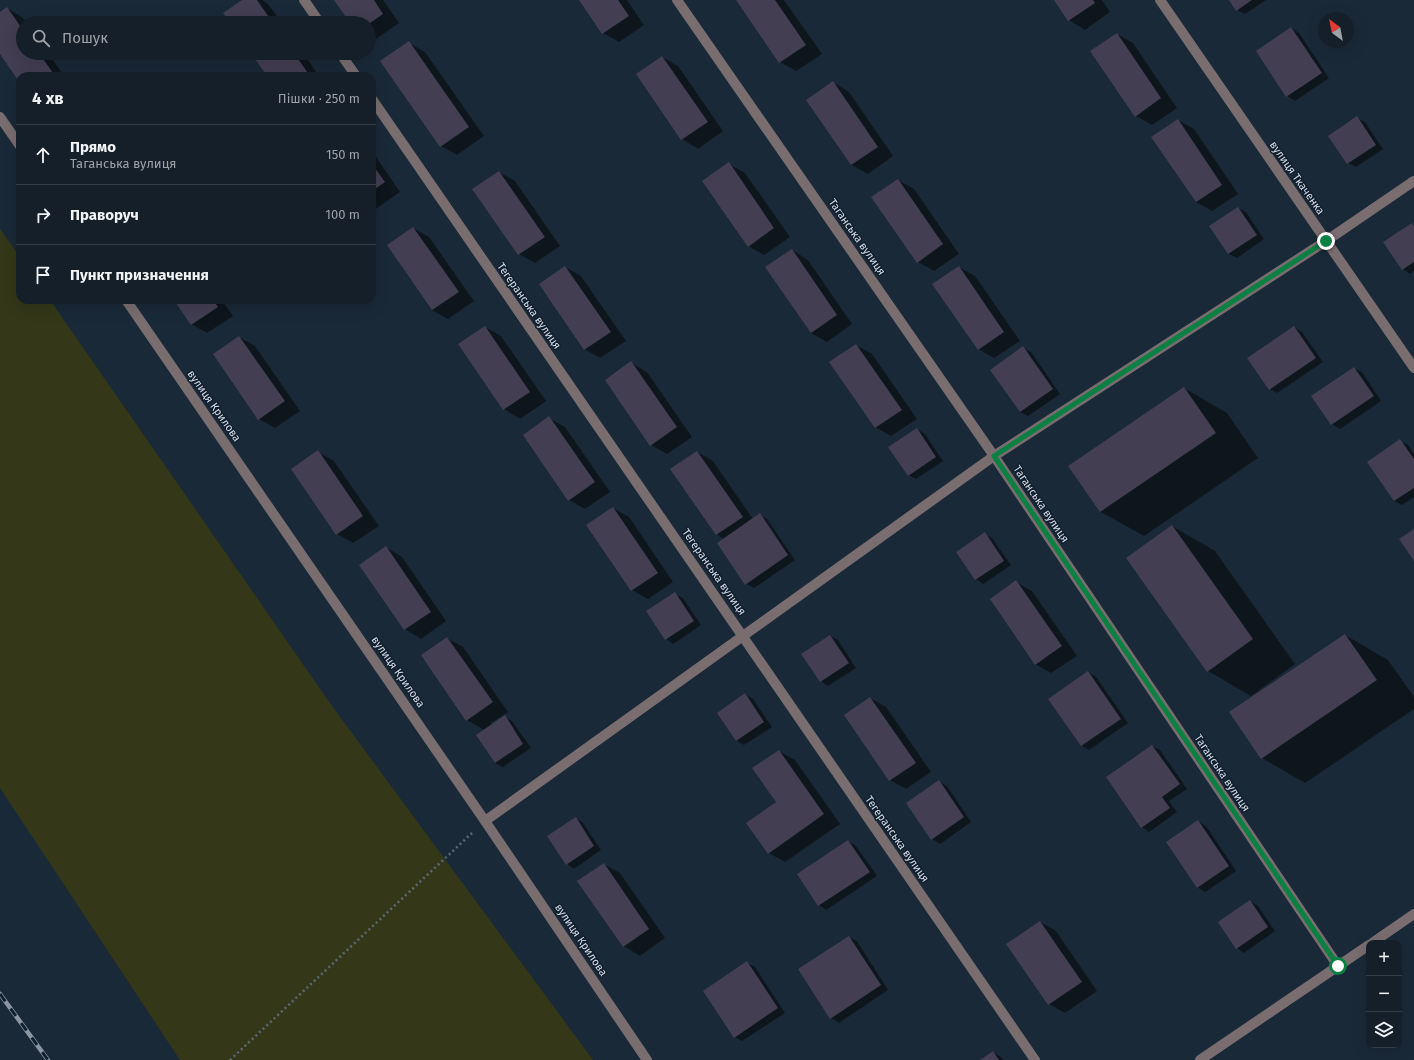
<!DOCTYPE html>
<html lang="uk">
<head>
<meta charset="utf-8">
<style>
  body { margin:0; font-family:"Fira Sans",sans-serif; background:#1d2732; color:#f1f3f6 }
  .controls { position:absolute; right:12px; bottom:12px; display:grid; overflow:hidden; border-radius:8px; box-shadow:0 4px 16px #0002 }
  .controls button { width:36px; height:36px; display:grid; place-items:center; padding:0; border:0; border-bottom:1px solid #333d47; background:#141f2a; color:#f1f3f6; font:20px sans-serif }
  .compass { position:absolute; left:1318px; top:12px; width:36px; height:36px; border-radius:50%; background:#141f2a; box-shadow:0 4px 16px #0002; rotate:328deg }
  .stop { position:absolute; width:12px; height:12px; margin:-9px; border:3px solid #0b8043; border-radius:50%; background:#fff }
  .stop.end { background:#0b8043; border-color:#fff; box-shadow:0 1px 4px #0008 }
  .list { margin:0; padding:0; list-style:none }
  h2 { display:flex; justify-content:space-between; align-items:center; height:52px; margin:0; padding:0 16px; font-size:17px }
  h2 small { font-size:13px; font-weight:400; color:#9da2a8 }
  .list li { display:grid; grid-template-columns:26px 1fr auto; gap:12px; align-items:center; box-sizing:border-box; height:60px; padding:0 16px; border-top:1px solid #333d47 }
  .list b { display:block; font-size:15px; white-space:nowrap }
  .list p { margin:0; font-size:13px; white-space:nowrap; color:#9da2a8 }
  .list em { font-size:13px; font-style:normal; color:#9da2a8 }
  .icon { flex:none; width:22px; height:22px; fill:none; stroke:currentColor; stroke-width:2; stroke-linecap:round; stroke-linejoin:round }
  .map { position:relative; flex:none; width:1414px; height:1060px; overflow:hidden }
  .search { position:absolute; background:#141f2a; box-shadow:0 4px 16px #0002; left:16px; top:16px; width:360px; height:44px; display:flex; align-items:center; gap:10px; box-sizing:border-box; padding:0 14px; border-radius:22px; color:#9da2a8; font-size:15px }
  .panel { position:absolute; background:#141f2a; box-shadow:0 4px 16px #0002; left:16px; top:72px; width:360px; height:232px; border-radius:12px }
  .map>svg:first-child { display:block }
</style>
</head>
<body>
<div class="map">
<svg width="1414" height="1060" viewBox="0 0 1414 1060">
  <rect width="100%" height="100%" fill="#1a2938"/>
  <!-- green -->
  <polygon fill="#343819" points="0,229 20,257 20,300 50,300 332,706 593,1060 180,1060 0,788"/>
  <!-- shadow -->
  <g fill="#0007">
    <polygon points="244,0 262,0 268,4 282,23 231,23"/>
    <polygon points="335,0 383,0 399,23 373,41 369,39 369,23 351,23"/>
    <polygon points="580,0 627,0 644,25 619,42 603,33"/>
    <polygon points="737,0 784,0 822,54 796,71 780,62"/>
    <polygon points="1055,0 1102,0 1110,12 1085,30 1069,20"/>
    <polygon points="1230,0 1266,0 1245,14 1237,10"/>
    <polygon points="7,8 23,18 27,23 23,23 23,53 48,53 64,76 20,76 20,81 0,52 0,13"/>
    <polygon points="1292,28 1299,33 1329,78 1295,101 1287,96 1257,51"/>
    <polygon points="1117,34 1133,43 1177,108 1152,125 1136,116"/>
    <polygon points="409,43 425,52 484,136 457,155 441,146"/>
    <polygon points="252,53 303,53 319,76 268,76"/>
    <polygon points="662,57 678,66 723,131 698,149 682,139"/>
    <polygon points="833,82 849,92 893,156 868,174 852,165 807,100"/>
    <polygon points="1357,118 1365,122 1383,149 1356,167 1348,163"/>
    <polygon points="1178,120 1194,129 1238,194 1212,211 1196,202"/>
    <polygon points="372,151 400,192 373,211 372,210"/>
    <polygon points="729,164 745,173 790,237 764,255 748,246"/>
    <polygon points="499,172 515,181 560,246 535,263 519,254"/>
    <polygon points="898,180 914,189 959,254 934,271 918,262"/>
    <polygon points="1238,208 1246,212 1264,239 1237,258 1229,254 1211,226"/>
    <polygon points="1412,224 1414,225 1414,271 1410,274 1403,269"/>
    <polygon points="413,228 429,237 474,301 448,319 432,310"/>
    <polygon points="792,250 808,260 852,324 827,342 811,333"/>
    <polygon points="565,267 581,276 626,341 600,358 584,349"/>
    <polygon points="959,267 975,276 1020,341 994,358 978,349"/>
    <polygon points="175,300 222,300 233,316 207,333 191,324"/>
    <polygon points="485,327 501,336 546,401 520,419 504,409 459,344"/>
    <polygon points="1294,327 1302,332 1323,362 1277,393 1270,389"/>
    <polygon points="239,337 255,346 300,411 275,428 259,419"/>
    <polygon points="856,345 872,354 917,419 891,436 875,427"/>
    <polygon points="1023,348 1031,352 1060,394 1028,416 1020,412"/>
    <polygon points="631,363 647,372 692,437 667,454 651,445"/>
    <polygon points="1354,368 1362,372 1381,401 1340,429 1332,424 1313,396"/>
    <polygon points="1184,388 1227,413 1258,458 1144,536 1101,512 1070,466"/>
    <polygon points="549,418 565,427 610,492 585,509 569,500"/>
    <polygon points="917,429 925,434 943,461 916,479 908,475"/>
    <polygon points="1400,441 1408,445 1414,454 1414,497 1402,505 1394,501"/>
    <polygon points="318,452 334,461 379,526 353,543 337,534"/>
    <polygon points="697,452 713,461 753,519 760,515 767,519 795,560 754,588 746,584 724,539 716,534"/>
    <polygon points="613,508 629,517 673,582 648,599 632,590"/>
    <polygon points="1172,526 1215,551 1295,664 1251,696 1208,671"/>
    <polygon points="985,534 992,538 1011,565 983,584 976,579"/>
    <polygon points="386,547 402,557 446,621 421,639 405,629"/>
    <polygon points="1016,582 1032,591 1077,656 1051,673 1035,664"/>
    <polygon points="675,594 683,598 701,625 673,644 666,639"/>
    <polygon points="1345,635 1388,660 1414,697 1414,709 1305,783 1262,758"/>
    <polygon points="830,636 838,640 856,668 828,686 821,681"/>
    <polygon points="447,638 463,647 508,712 491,723 492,725 505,717 512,721 531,748 503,767 495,763 484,730 467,720"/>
    <polygon points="1088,672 1096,677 1128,723 1089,750 1082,746 1049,699"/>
    <polygon points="745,694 753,699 772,727 744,745 736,740"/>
    <polygon points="870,698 886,707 931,772 906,789 890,780"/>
    <polygon points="1152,746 1160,750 1187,789 1169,801 1177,812 1149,832 1142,827"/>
    <polygon points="779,751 795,760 840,824 785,862 769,853 778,803"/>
    <polygon points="939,782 947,786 971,822 940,844 932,839"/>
    <polygon points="576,818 583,823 601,850 574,869 567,864"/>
    <polygon points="1198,821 1206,826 1236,871 1205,892 1197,887"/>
    <polygon points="848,841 856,846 877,876 826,910 819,905"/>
    <polygon points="604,864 620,873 665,938 640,956 624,946"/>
    <polygon points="1250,901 1258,906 1275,931 1244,953 1237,948"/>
    <polygon points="1040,922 1056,931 1097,991 1065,1013 1049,1004"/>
    <polygon points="849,937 857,941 888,990 839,1023 831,1018"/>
    <polygon points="747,963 755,967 785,1013 742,1041 734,1037"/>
    <polygon points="993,1052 1001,1057 1003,1060 982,1060"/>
  </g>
  <!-- building -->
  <g fill="#433e52">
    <polygon points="242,0 257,0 273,23 230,23 223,13"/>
    <polygon points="334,0 374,0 383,14 370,23 350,23"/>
    <polygon points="579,0 618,0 629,16 602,34"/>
    <polygon points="736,0 775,0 806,45 779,63"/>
    <polygon points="1054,0 1093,0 1095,3 1068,21"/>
    <polygon points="1229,0 1252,0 1236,11"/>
    <polygon points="7,7 23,30 23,53 39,53 53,73 48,76 20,76 20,83 0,54 0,12"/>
    <polygon points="1291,27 1322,73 1286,97 1256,51"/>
    <polygon points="1117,33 1161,98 1135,117 1090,51"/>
    <polygon points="409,41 469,127 440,147 380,61"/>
    <polygon points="251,53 294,53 310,76 267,76"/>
    <polygon points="662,56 708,122 681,140 636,74"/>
    <polygon points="833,81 878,147 851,165 806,100"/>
    <polygon points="1357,116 1376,145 1347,164 1328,136"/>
    <polygon points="1178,119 1222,185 1196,202 1151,137"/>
    <polygon points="729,162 774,228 748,247 702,181"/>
    <polygon points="372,164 385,182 372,191"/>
    <polygon points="499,171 545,237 518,255 472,189"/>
    <polygon points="898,179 943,244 917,263 871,197"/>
    <polygon points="1238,207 1257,235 1228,254 1209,226"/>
    <polygon points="1412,223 1414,226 1414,262 1402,270 1383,242"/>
    <polygon points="413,227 459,292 432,310 387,245"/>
    <polygon points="792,249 837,315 811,333 765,267"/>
    <polygon points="565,266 611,332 584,350 539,284"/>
    <polygon points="959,266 1004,332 978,350 932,284"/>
    <polygon points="174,300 213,300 218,307 191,325"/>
    <polygon points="485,326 530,392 503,410 458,344"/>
    <polygon points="1294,326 1316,358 1269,390 1247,358"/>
    <polygon points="239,336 285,401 258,420 213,354"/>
    <polygon points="856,344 902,410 875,428 829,362"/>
    <polygon points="1023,346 1053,389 1020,412 990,370"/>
    <polygon points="631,361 677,427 650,446 605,380"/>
    <polygon points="1354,367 1374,396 1331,425 1311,396"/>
    <polygon points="1184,387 1216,433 1100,512 1068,466"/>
    <polygon points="549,416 595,482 568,501 523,435"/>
    <polygon points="917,428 936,457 908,476 888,447"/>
    <polygon points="1400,439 1414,459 1414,488 1394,501 1367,462"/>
    <polygon points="318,450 363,516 336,535 291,469"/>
    <polygon points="697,451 743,517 716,535 670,469"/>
    <polygon points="613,507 658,573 631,591 586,525"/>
    <polygon points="760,513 788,555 745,585 717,543"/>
    <polygon points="1172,525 1253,639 1207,672 1126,558"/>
    <polygon points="1414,529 1414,561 1399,539"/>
    <polygon points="985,532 1004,561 975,580 956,552"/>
    <polygon points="386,546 431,612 404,630 359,565"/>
    <polygon points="1016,580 1062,646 1035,665 990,599"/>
    <polygon points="675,592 694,621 665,640 646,611"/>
    <polygon points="1345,634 1377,680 1261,759 1229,712"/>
    <polygon points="830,635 849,663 820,682 801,654"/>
    <polygon points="447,637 493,702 466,721 421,655"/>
    <polygon points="1088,671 1121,719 1081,746 1048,699"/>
    <polygon points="745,693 764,722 736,741 717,713"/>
    <polygon points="870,697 916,763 889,781 844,715"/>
    <polygon points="505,715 523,744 495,763 476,735"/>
    <polygon points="1152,745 1180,784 1162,797 1170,808 1141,828 1106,777"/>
    <polygon points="779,750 824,814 768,854 746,823 776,802 752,768"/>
    <polygon points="939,780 964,817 931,840 906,803"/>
    <polygon points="576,817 594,846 566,865 547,836"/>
    <polygon points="1198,820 1229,866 1197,888 1166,842"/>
    <polygon points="848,840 870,872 818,906 797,874"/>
    <polygon points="604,863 649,929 623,947 577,881"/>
    <polygon points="1250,900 1268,927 1236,949 1218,922"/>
    <polygon points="1040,921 1082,982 1048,1005 1006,944"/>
    <polygon points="849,936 881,985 830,1019 798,969"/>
    <polygon points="747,961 778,1008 734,1038 703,991"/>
    <polygon points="993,1051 999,1060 980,1060"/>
  </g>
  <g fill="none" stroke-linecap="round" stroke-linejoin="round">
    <!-- path -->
    <polyline stroke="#5c6976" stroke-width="2.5" stroke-dasharray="2 3" stroke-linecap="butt" points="230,1060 472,833"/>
    <!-- minor -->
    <g stroke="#796d70" stroke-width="10">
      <polyline points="304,0 320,23"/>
      <polyline points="677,0 994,456 1338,966"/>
      <polyline points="1160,0 1414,368"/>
      <polyline points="340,53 356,76"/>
      <polyline points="372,99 1035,1060"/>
      <polyline points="0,117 20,146"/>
      <polyline points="126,300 485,821 647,1060"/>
      <polyline points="485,821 994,456 1326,241 1414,181"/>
      <polyline points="1372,943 1414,914"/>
      <polyline points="1200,1060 1369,945"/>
    </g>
    <defs>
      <polyline id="rail" points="0,994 48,1060"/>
    </defs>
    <!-- rail casing -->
    <use href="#rail" stroke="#8a95a1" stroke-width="4.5"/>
    <!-- rail -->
    <use href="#rail" stroke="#111f2e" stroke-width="3" stroke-dasharray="9" stroke-linecap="butt"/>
  </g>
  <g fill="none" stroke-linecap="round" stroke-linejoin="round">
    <!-- route -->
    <polyline stroke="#0b8043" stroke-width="5" points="1326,241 994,456 1338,966"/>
  </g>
  <g text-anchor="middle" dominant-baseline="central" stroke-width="3" stroke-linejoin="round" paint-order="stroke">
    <!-- street labels -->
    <g font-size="11" fill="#d4dde7" stroke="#111f2e">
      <text transform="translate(1297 178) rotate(55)">вулиця Ткаченка</text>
      <text transform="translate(857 237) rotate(55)">Таганська вулиця</text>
      <text transform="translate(529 306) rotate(55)">Тегеранська вулиця</text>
      <text transform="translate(214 406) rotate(55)">вулиця Крилова</text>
      <text transform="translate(1041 504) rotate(56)">Таганська вулиця</text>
      <text transform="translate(714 572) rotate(55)">Тегеранська вулиця</text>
      <text transform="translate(398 672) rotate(55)">вулиця Крилова</text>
      <text transform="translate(1222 773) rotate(56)">Таганська вулиця</text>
      <text transform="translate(897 839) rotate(55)">Тегеранська вулиця</text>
      <text transform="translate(581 940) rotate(56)">вулиця Крилова</text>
    </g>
  </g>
</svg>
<div class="controls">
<button>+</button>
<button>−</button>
<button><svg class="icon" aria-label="layers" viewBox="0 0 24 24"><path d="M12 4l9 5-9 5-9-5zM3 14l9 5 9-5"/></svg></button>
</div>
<svg class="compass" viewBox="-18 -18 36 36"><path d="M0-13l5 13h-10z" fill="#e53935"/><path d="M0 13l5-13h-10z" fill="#9da2a8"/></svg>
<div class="stop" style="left:1338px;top:966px"></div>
<div class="stop end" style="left:1326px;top:241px"></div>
<div class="search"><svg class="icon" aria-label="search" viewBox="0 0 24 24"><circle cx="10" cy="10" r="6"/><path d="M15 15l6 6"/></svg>Пошук</div>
<section class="panel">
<h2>4 хв<small>Пішки · 250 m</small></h2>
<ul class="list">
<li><svg class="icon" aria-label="ahead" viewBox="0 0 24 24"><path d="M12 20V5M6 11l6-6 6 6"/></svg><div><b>Прямо</b><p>Таганська вулиця</p></div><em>150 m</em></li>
<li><svg class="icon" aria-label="right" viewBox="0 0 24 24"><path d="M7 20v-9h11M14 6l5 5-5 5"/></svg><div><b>Праворуч</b></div><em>100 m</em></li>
<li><svg class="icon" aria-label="arrive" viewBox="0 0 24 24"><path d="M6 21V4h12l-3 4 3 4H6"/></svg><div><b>Пункт призначення</b></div></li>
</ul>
</section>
</div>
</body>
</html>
